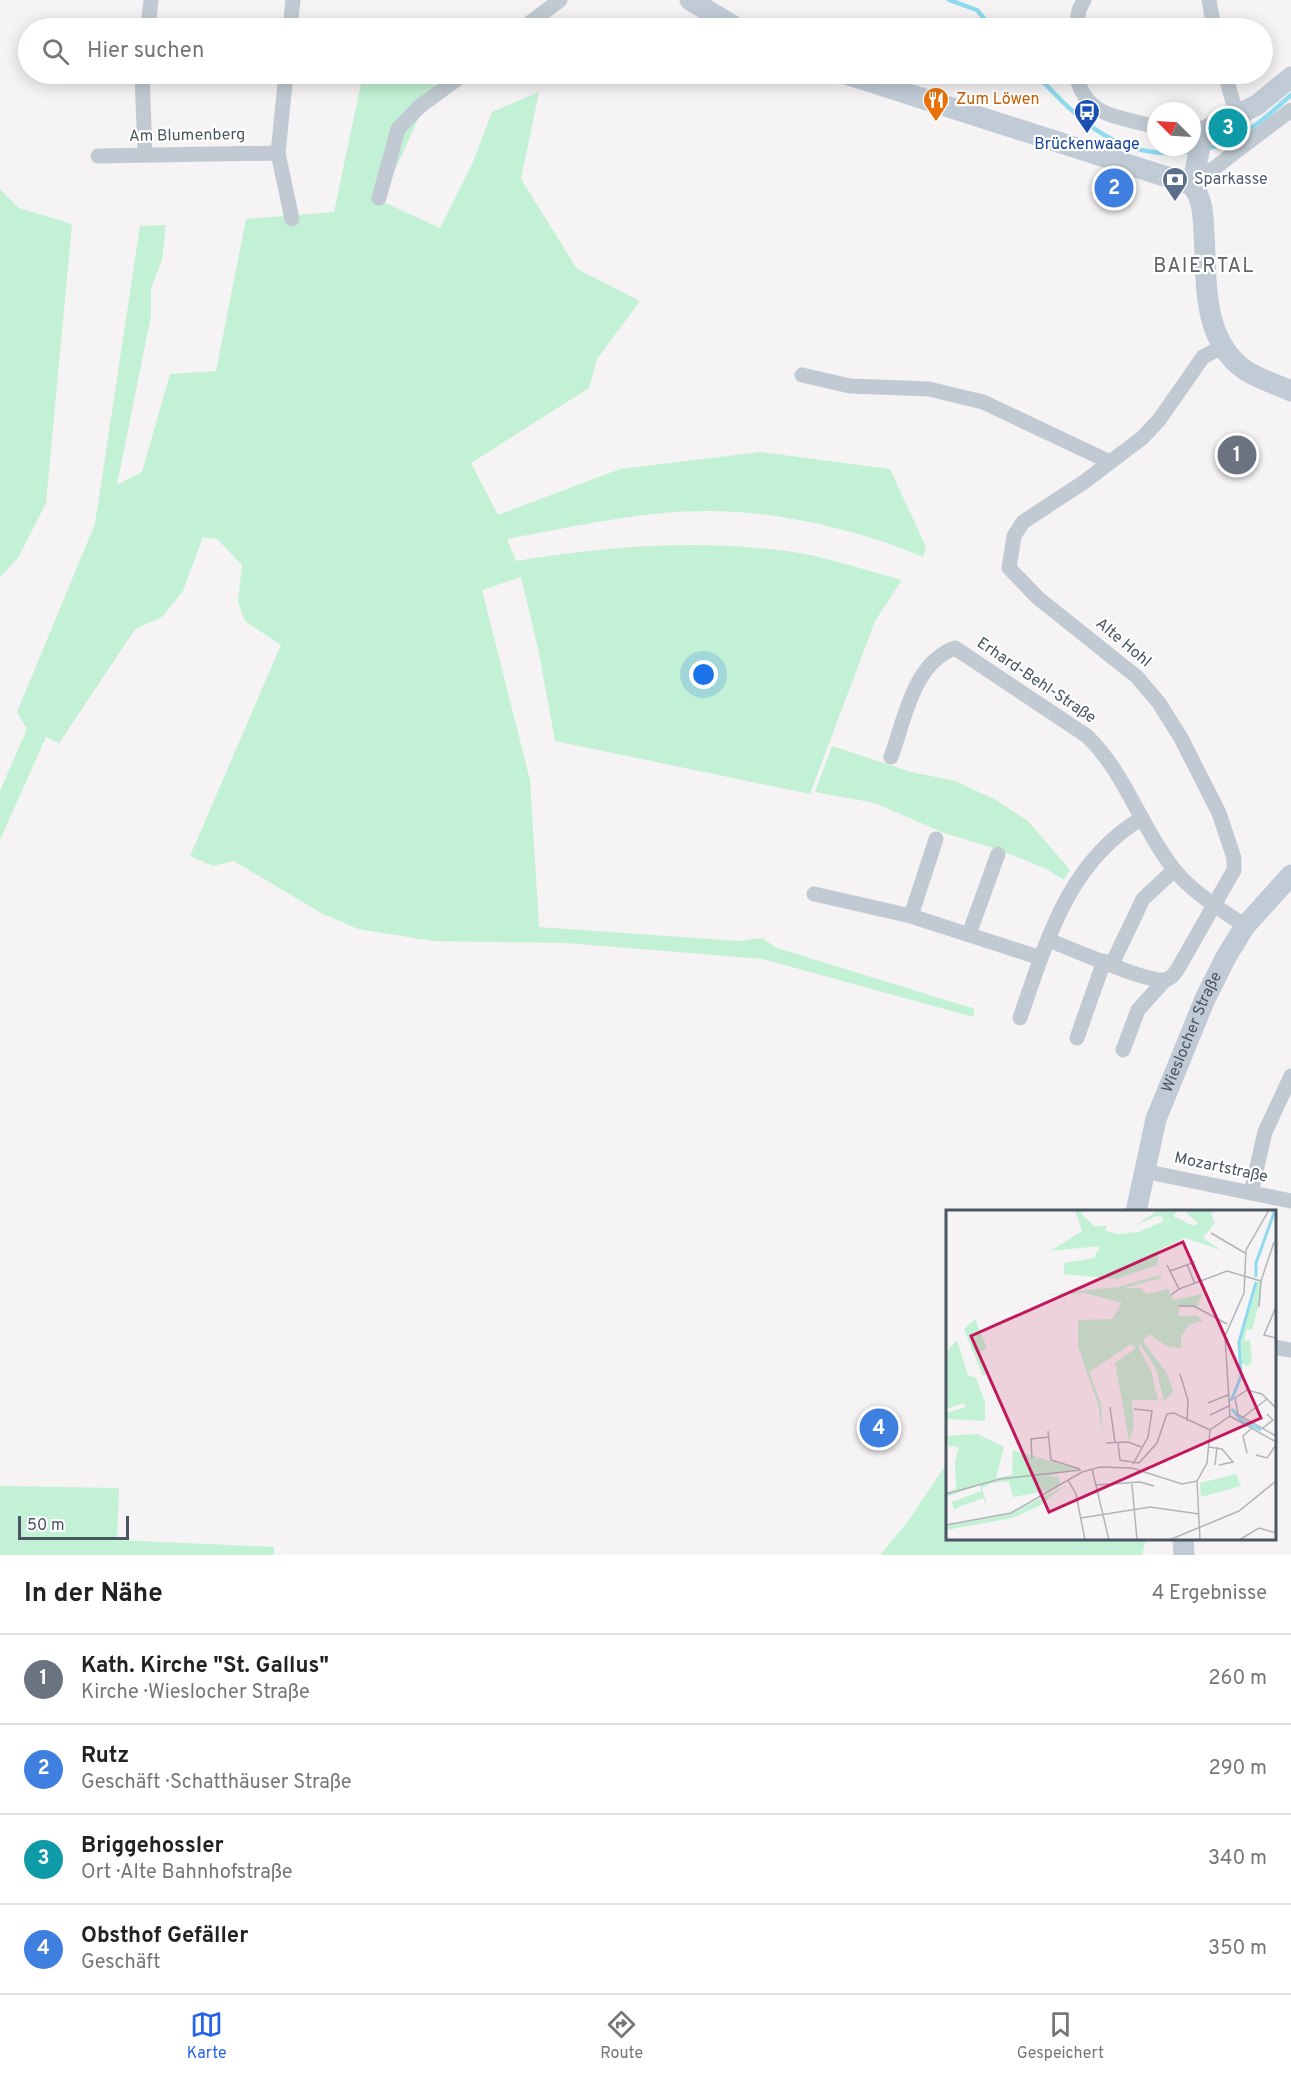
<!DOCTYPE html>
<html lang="de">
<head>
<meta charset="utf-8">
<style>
  body { margin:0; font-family:Overpass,sans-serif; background:#f6f6f6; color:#222 }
  .compass { position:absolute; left:1147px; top:102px; width:54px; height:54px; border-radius:50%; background:#fff; box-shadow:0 3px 15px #0003; rotate:294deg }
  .scale { position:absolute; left:18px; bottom:15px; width:111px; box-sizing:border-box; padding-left:6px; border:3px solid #4a5661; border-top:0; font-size:16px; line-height:21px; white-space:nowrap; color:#4a5661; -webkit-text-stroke:4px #fff; paint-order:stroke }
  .you { position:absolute; left:704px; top:675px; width:21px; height:21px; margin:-15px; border:4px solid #fff; border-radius:50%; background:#1a73e8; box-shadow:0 0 0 9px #1a73e833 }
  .badge { display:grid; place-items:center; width:39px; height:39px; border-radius:50%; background:#2563eb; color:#fff; font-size:20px; font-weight:700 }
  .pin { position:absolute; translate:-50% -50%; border:3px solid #fff; box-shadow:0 2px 6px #0006 }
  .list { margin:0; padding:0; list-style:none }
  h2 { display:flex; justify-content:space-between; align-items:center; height:78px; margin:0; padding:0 24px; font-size:26px }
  h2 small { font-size:20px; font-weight:400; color:#767676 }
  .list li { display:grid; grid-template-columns:39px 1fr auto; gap:18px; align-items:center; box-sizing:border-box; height:90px; padding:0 24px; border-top:2px solid #e0e0e0 }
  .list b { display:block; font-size:22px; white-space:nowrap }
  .list p { margin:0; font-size:20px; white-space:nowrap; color:#767676 }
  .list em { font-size:20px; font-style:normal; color:#767676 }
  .icon { flex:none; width:33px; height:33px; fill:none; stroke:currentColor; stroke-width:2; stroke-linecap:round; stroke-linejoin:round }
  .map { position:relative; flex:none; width:1291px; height:1555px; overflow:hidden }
  .search { position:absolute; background:#fff; box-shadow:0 3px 15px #0003; left:18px; right:18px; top:18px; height:66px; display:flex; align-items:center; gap:15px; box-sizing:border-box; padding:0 21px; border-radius:33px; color:#767676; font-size:22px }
  .sheet { height:438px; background:#fff }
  nav { display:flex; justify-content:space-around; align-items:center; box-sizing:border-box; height:84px; border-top:2px solid #e0e0e0; background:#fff; font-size:16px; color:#767676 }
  nav a { display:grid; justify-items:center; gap:3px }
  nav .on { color:#2563eb }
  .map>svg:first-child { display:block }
</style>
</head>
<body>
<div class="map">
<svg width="1291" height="1555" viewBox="0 0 1291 1555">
  <rect width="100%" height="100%" fill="#f5f3f3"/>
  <!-- green -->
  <g fill="#c3f1d5">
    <path d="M363 74H429L441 96 419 117 381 201 440 228 473 162 492 112 539 92 521 179 577 269 640 301 597 359 589 388 471 463 498 515 620 469 761 452 890 469 926 547 923 557C861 530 774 510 706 511 639 511 573 527 507 539L516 561C605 546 696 539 786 551 825 556 864 570 902 580L875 621 810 794 555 741 539 653 521 577 482 590 530 780 539 927 738 941 762 938 777 948 975 1009 973 1017 763 959 566 943 433 941 358 929 321 913 234 861 213 866 190 856 281 645 245 621 238 602 242 565 217 539 203 537 183 591 162 617 135 629 59 743 46 737 0 840V791L27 729 17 712 95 524 140 226 166 225 162 260 151 288V316L117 485 142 472 170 374 216 371 246 219 334 212Z"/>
    <polygon points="0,189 19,208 72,224 46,503 18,558 0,577"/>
    <polygon points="832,746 911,772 955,781 996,800 1029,822 1070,870 1064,880 1046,869 1000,850 944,833 875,803 815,792"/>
    <polygon points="947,1463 948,1538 1146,1539 1142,1555 880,1555 906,1524"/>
    <polygon points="0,1486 119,1488 117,1540 274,1547 274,1555 0,1555"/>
  </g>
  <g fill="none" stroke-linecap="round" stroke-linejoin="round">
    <!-- stream -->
    <g stroke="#90daee" stroke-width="4.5">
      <polyline points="949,0 977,10 992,28"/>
      <path d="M1036 74C1081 123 1122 163 1194 151"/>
      <path d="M1205 149C1238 143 1267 117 1291 95"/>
    </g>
    <!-- street -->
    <g stroke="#c1cad2" stroke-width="15">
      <polyline points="1209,0 1214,28"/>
      <polyline points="148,28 151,0"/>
      <polyline points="290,28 293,0"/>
      <polyline points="523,28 560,0"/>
      <polyline points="1076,28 1079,10 1084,0"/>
      <polyline points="142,74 145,155"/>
      <path d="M1076 74C1085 118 1119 116 1156 127"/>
      <polyline points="1225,74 1237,116"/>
      <polyline points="278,153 286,74"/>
      <polyline points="98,156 278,153 292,219"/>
      <polyline points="1192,185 1291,110"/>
      <polyline points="379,198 398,129 419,107 464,74"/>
      <polyline points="802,375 850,386 929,389 983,402 1110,462"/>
      <path d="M891 757C905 719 913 663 955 648L1087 736C1126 774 1140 826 1173 868 1191 892 1221 909 1245 926"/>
      <polyline points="814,894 911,916 1041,958"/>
      <polyline points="911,916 936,839"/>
      <polyline points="969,934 998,854"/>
      <path d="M1048 940C1070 948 1145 982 1164 980 1172 979 1176 972 1180 965L1234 870V858L1219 813 1181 738 1159 703 1137 677 1038 598 1009 568 1014 536 1023 522 1084 482 1142 438 1159 420 1203 357 1222 347"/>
      <polyline points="1112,964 1143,899 1174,870"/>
      <path d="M1020 1018C1047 941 1067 863 1142 818"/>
      <polyline points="1077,1038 1104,961"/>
      <polyline points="1123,1050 1138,1010 1165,980"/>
      <polyline points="1143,1171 1291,1201"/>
      <polyline points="1251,1193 1265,1132 1291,1076"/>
      <polyline points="1274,1347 1291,1350"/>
    </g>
    <!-- secondary -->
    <g stroke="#c1cbd6" stroke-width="21">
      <polyline points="690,0 737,28"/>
      <path d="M846 74 1192 185C1203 199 1203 215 1204 233 1207 280 1201 339 1245 370 1258 379 1276 384 1291 391"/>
      <polyline points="1192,185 1202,138 1206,130 1257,105 1291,77"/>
      <path id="s1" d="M1136 1212 1156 1119 1205 999 1226 957 1245 926 1291 875"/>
      <polyline points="1183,1538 1184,1555"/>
    </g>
  </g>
  <!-- icons -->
  <defs>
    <symbol id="restaurant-pin" viewBox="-11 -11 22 30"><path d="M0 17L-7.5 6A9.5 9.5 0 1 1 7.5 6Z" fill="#e8710a" stroke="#fff"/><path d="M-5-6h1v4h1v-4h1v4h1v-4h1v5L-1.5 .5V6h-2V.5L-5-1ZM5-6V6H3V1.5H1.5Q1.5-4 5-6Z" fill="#fff"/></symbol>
    <symbol id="bus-pin" viewBox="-11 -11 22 30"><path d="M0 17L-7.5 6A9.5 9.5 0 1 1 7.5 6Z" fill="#1a4fb4" stroke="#fff"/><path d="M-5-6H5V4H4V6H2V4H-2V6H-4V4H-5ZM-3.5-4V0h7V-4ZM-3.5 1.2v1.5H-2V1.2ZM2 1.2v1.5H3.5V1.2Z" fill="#fff"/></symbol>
    <symbol id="bank-pin" viewBox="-11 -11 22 30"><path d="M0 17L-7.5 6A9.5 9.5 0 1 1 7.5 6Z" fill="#5c6f8a" stroke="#fff"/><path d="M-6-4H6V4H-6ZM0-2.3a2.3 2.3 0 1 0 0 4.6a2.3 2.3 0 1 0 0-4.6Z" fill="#fff"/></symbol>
  </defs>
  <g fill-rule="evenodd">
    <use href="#restaurant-pin" x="921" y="85" width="30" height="40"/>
    <use href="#bus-pin" x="1072" y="97" width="30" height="40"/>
    <use href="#bank-pin" x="1160" y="165" width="30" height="40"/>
  </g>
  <g text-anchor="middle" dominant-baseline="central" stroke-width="4.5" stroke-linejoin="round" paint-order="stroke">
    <!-- food labels -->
    <g font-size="16" fill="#c56008" stroke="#fff" text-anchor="start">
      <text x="956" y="100">Zum Löwen</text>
    </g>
    <!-- street labels -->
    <g font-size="16" fill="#4a5661" stroke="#fff">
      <text transform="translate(187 136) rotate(-1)">Am Blumenberg</text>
      <text transform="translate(1123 643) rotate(40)">Alte Hohl</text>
      <text transform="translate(1036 681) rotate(34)">Erhard-Behl-Straße</text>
      <text stroke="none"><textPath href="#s1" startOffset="189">Wieslocher Straße</textPath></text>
      <text transform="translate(1221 1168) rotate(12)">Mozartstraße</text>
    </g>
    <!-- transit labels -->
    <g font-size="16" fill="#164399" stroke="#fff">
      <text x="1087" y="145">Brückenwaage</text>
    </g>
    <!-- service labels -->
    <g font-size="16" fill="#4e5e75" stroke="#fff" text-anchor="start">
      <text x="1194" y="180">Sparkasse</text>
    </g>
    <!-- quarter labels -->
    <g font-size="20" letter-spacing="1.5" fill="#5f6368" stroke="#fff">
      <text x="1204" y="267">BAIERTAL</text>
    </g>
  </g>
  <!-- overview -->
  <g transform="translate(946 1210)">
    <rect width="330" height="330" fill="#f5f3f3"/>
    <path d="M129 0H139L135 4 148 16H161L159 21 172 24 192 22 218 11 215 6 208 7 188 16 213 0H232L227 6 248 16 252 13 237 0H268L265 5 269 12 257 28 275 40 239 28 213 40 211 55 171 69 118 64V53L148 48 154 36 104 41 136 21ZM214 65 216 68 178 78H196L200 84 222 79 228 90 256 84 251 98 233 96V106H251L257 111 244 114 235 127V138L220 136 203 124 197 131 221 163 227 182 218 191 210 159 194 134 192 136 205 161 212 190H186L188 216 183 231 169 153 190 138 185 134 143 162 155 193 157 226 152 194 132 137V110L166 109 176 93 139 83 95 85 171 77ZM310 72H314L315 86 306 120 301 119 298 131 304 130 306 153 301 156 295 153 294 166 295 123ZM29 109 41 138 34 142 43 163 37 166 18 119ZM11 130 22 165 30 168 39 192V211L0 209V203L20 197 18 193 0 199V142ZM31 224 58 237 50 268 66 265 67 240 132 259 101 266 113 267 114 274 105 280 67 287 63 271 46 273 36 278 42 299 37 288 8 299 6 292 35 281 34 275 0 287V282L10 279 9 251 13 237 3 236 0 226ZM290 264 295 276 255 287 254 273ZM120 275 93 296 66 308 0 320V316L68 302Z" fill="#c3f1d5"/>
    <path fill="none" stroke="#90daee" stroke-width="3" d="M310 67V53L329 0M285 191 295 166 293 132 310 72M286 199 295 210 315 220"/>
    <path fill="none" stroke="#b1b4b9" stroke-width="1.5" d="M265 23 299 43M241 54 249 74M221 55 233 79 225 85M224 61 249 52M233 79 281 61 315 71M233 96H248L281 114M313 97 315 71 328 32M330 97 318 125 330 128M234 164 242 190 241 211M262 193 282 185M164 197 169 232M291 204 330 226M292 204 289 188 301 180 316 184 330 198M264 205 283 196M284 206 330 232M296 208 321 189M317 218 327 210 321 204M102 221 105 250 134 259M172 232 174 250 193 253 211 233 221 204 228 203 264 220M160 233 182 232 195 237M263 237 276 239 287 252 273 255M301 243 297 226 306 218M310 245 321 248 330 235M86 248 85 229 103 227M187 254 202 227 206 201 188 199M269 255 271 237M146 259 163 330M122 270 130 284 139 330M251 271 254 330M186 274 191 330M150 275 194 272 208 276M0 284 54 269 135 260M135 308 204 297 253 304M0 315 65 303 136 262 154 257 186 258 236 274 251 271 261 253 264 220 284 206 279 126 298 83 300 40 323 0M223 330 293 301 330 271M293 330 313 318 330 323"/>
    <path fill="#c2185b" fill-opacity="0.15" stroke="#c2185b" stroke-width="3" d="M237 32 315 208 103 302 25 126Z"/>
    <rect width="330" height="330" fill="none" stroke="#4a5661" stroke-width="3"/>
  </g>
</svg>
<svg class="compass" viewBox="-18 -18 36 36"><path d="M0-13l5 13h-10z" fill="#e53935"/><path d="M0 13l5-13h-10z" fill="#767676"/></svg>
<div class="scale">50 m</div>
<div class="you"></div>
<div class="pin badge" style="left:1237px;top:455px;background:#6b7280">1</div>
<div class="pin badge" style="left:1114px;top:188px;background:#3f7fe0">2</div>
<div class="pin badge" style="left:1228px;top:128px;background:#0f9aa8">3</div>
<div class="pin badge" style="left:879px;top:1428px;background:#3f7fe0">4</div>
<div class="search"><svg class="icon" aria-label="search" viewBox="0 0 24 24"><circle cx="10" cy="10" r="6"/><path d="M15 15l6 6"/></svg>Hier suchen</div>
</div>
<section class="sheet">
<h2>In der Nähe<small>4 Ergebnisse</small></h2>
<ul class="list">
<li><span class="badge" style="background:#6b7280">1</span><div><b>Kath. Kirche &quot;St. Gallus&quot;</b><p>Kirche · Wieslocher Straße</p></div><em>260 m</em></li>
<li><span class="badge" style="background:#3f7fe0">2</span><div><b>Rutz</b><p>Geschäft · Schatthäuser Straße</p></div><em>290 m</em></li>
<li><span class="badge" style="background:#0f9aa8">3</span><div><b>Briggehossler</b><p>Ort · Alte Bahnhofstraße</p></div><em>340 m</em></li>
<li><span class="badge" style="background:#3f7fe0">4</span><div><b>Obsthof Gefäller</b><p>Geschäft</p></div><em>350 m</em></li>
</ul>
</section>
<nav>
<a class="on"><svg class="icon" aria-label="map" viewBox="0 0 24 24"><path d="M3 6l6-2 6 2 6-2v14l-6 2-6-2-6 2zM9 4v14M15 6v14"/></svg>Karte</a>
<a><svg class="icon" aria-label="directions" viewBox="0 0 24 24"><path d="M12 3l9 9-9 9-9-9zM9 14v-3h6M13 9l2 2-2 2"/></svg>Route</a>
<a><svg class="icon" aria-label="saved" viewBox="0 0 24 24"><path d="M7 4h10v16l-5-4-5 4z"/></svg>Gespeichert</a>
</nav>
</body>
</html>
